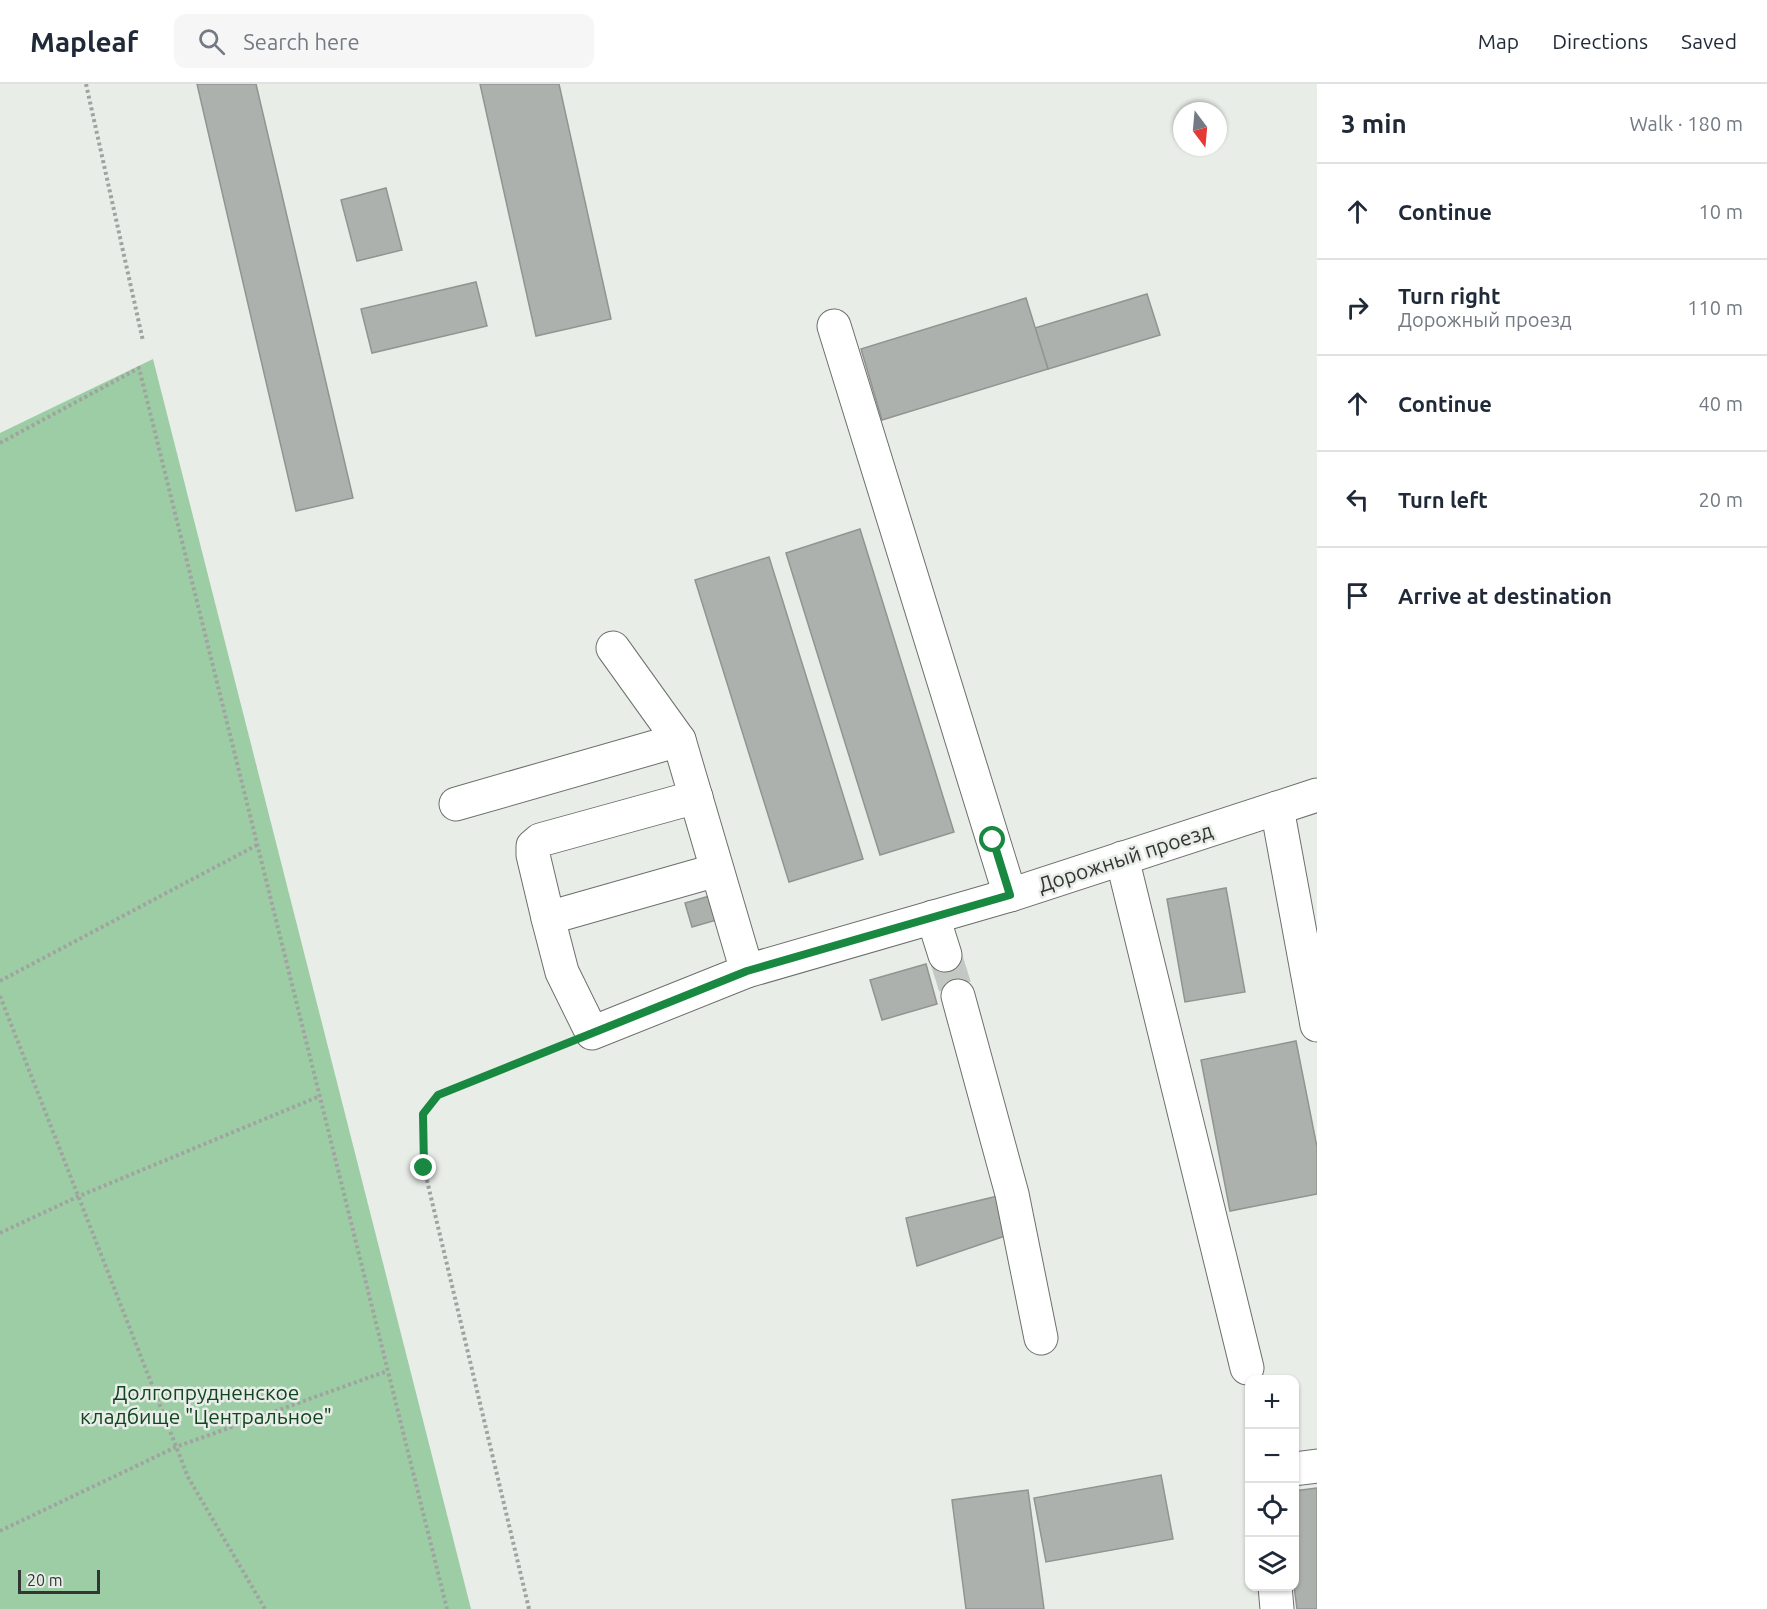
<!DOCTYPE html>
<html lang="en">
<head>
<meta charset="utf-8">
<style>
  body { margin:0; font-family:Ubuntu,sans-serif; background:#f6f6f7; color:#1f2937 }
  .controls { position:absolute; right:18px; bottom:18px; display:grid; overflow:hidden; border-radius:12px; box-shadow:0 2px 4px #0004 }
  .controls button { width:54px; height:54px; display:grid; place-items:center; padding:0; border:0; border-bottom:2px solid #e0e1e3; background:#fff; color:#1f2937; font:30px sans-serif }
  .compass { position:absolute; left:1173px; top:18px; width:54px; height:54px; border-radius:50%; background:#fff; box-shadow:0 2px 4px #0004; rotate:164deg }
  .scale { position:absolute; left:18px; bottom:15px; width:82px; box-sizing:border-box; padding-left:6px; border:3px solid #333533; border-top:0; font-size:16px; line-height:21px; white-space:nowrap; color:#333533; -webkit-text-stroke:4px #e8ede8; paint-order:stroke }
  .stop { position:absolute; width:18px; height:18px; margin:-14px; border:4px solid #198840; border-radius:50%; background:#fff }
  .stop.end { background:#198840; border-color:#fff; box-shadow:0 2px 6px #0008 }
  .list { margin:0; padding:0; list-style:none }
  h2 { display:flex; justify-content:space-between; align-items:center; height:78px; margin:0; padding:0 24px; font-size:26px }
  h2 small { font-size:20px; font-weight:400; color:#747a83 }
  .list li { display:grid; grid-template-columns:39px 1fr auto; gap:18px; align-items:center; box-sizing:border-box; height:96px; padding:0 24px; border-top:2px solid #e0e1e3 }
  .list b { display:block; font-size:22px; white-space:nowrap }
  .list p { margin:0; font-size:20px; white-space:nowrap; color:#747a83 }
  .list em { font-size:20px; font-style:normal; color:#747a83 }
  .icon { flex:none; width:33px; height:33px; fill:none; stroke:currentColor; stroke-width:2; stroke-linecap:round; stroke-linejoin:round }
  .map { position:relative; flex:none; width:1317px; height:1525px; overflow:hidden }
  header { display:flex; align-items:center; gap:36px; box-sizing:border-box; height:84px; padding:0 30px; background:#fff; border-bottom:2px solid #e0e1e3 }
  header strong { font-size:28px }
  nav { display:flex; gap:33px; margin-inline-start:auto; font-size:21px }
  .search { width:420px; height:54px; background:#f6f6f7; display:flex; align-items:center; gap:15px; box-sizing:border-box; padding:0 21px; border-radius:12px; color:#747a83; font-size:22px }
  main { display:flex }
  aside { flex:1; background:#fff }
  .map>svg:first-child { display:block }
</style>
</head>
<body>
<header>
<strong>Mapleaf</strong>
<div class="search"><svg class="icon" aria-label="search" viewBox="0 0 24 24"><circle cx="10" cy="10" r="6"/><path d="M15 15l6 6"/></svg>Search here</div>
<nav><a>Map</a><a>Directions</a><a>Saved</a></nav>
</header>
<main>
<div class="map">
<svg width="1317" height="1525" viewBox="0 0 1317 1525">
  <rect width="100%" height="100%" fill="#e8ede8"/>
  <!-- green -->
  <polygon fill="#9dcda5" points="153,275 471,1525 0,1525 0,349"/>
  <!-- building -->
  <g fill="#acb1ad" stroke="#919591" stroke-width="1.5">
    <polygon points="197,0 256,0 353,414 296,427"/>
    <polygon points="480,0 559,0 611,235 536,252"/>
    <polygon points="386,104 402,166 357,177 341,116"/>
    <polygon points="476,198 487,242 372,269 361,225"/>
    <polygon points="1147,210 1160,251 1048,285 1035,244"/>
    <polygon points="1026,214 1048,285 882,336 861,265"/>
    <polygon points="860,445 954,748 880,771 786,469"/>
    <polygon points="769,473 863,775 789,798 695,496"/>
    <polygon points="1226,804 1245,908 1185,918 1167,815"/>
    <polygon points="713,811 720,835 692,843 685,819"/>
    <polygon points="926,880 937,920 882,936 870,896"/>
    <polygon points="1296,957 1317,1063 1317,1110 1230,1127 1201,976"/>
    <polygon points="1002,1111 1011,1150 917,1182 906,1134"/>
    <polygon points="1161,1391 1173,1455 1046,1478 1034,1414"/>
    <polygon points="1317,1404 1317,1525 1297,1525 1294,1502 1294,1407"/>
    <polygon points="1028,1406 1044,1525 966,1525 952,1416"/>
  </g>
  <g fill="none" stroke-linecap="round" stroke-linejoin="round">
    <!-- minor-tunnel -->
    <polyline stroke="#c4c8c4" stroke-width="33" stroke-dasharray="33 16" stroke-linecap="butt" points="945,871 958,912"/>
    <defs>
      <g id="minor">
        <polyline points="834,242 1010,811"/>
        <polyline points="613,564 679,656 747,887"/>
        <polyline points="696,713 540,756 533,762 533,771 548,834 717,786"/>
        <polyline points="456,720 679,656"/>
        <polyline points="1277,724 1317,941"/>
        <polyline points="1122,774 1247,1284"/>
        <polyline points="933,833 945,871"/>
        <polyline points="548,834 562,888 592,949 747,887 1010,811 1317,711"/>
        <polyline points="958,912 1012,1110 1041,1254"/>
        <polyline points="1294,1385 1317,1382"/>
        <polyline points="1275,1502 1277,1525"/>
      </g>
    </defs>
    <!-- minor casing -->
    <use href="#minor" stroke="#6c706c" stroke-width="35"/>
    <!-- path -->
    <g stroke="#a0a4a0" stroke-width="4" stroke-dasharray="3 3" stroke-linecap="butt">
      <polyline points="86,0 143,257"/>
      <polyline points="0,359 139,284 447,1525"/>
      <polyline points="0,897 257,761"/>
      <polyline points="0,912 188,1393 265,1525"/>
      <polyline points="0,1149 77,1113 320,1012"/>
      <polyline points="0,1447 176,1363 387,1287"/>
      <polyline points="529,1525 424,1084 423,1030 438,1011 565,960"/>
    </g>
    <!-- minor -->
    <use href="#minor" stroke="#fff" stroke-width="33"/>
  </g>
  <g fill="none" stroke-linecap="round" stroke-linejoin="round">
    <!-- route -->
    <polyline stroke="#198840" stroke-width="8" points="424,1084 423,1030 438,1011 747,887 1010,811 993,756"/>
  </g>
  <g text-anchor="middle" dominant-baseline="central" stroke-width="5" stroke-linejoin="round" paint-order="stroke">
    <!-- street labels -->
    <g font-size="21" fill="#333533" stroke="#e8ede8">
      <text transform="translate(1125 773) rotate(-18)">Дорожный проезд</text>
    </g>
    <!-- park labels -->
    <g font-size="21" fill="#114521" stroke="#e8ede8">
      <text x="206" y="1308">Долгопрудненское<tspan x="206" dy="24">кладбище "Центральное"</tspan></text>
    </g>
  </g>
</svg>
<div class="controls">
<button>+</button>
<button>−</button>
<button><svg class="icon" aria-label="locate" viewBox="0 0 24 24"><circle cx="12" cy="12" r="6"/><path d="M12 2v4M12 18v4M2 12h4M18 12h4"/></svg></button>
<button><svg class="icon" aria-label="layers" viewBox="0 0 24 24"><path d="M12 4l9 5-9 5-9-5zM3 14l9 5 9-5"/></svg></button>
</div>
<svg class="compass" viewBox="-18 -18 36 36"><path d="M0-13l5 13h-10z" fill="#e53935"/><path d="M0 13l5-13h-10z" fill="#747a83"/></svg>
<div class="scale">20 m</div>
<div class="stop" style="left:993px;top:756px"></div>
<div class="stop end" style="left:424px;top:1084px"></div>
</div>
<aside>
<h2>3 min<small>Walk · 180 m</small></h2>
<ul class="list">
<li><svg class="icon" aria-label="ahead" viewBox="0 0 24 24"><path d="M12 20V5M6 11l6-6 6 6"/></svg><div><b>Continue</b></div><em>10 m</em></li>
<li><svg class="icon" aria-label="right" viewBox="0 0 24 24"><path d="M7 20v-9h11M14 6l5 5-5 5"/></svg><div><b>Turn right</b><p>Дорожный проезд</p></div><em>110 m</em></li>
<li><svg class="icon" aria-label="ahead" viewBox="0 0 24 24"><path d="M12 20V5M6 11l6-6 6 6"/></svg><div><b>Continue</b></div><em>40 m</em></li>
<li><svg class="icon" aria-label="left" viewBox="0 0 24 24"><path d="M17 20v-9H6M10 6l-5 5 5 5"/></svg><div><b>Turn left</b></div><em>20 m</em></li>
<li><svg class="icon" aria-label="arrive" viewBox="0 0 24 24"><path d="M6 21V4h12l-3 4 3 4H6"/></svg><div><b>Arrive at destination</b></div></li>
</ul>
</aside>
</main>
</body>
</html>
